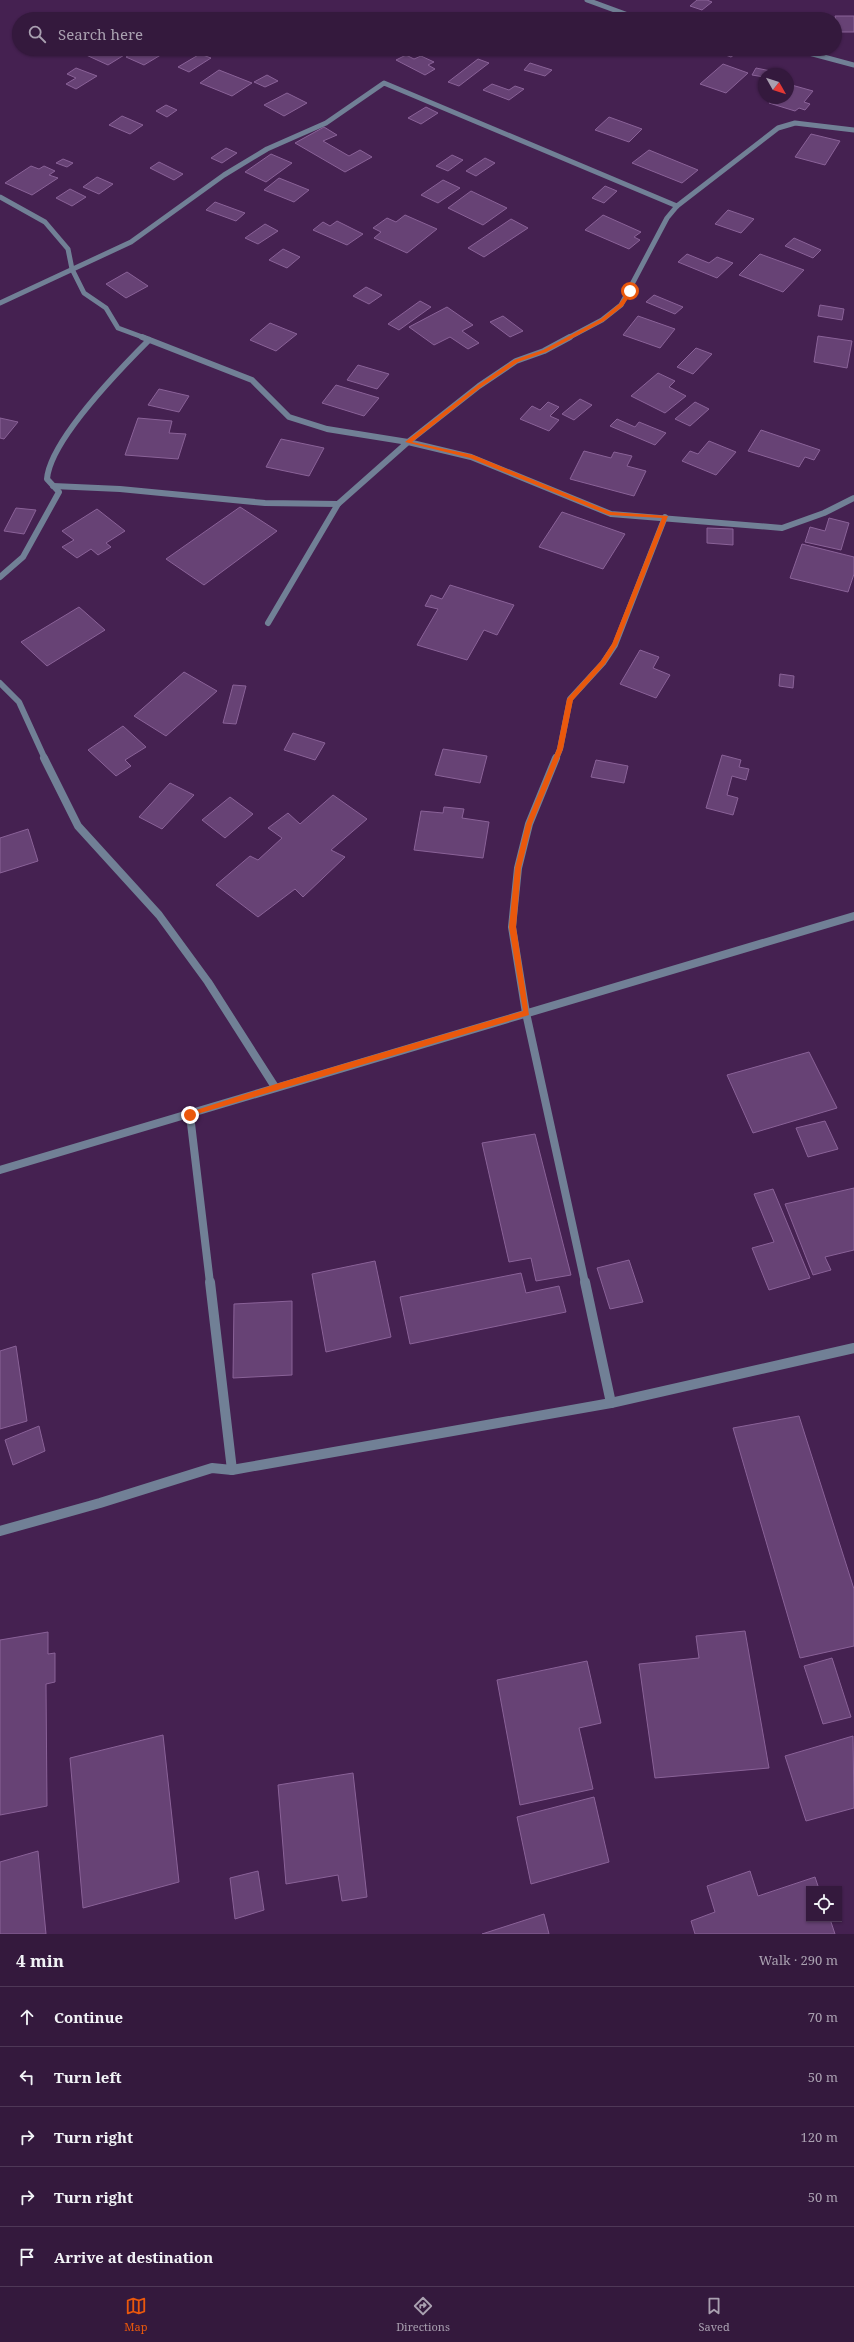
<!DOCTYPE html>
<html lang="en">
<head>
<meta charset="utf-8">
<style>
  body { margin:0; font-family:"Noto Serif",serif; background:#3f2648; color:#f1f3f6 }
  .controls { position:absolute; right:12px; bottom:12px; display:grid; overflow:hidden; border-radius:0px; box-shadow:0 1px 3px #0004 }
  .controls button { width:36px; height:36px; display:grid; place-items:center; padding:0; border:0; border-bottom:1px solid #4e3857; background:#34193d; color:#f1f3f6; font:20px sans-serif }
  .compass { position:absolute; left:758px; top:68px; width:36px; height:36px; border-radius:50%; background:#34193d; box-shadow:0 1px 3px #0004; rotate:129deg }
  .stop { position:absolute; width:12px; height:12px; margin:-9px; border:3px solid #ea580c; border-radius:50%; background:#fff }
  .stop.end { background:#ea580c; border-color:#fff; box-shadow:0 1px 4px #0008 }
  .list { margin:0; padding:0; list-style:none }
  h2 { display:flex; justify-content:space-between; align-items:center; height:52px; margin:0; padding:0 16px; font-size:17px }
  h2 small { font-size:13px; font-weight:400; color:#a9a0b0 }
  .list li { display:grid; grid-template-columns:26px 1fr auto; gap:12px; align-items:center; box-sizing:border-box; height:60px; padding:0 16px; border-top:1px solid #4e3857 }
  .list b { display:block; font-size:15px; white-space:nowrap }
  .list em { font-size:13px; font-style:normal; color:#a9a0b0 }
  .icon { flex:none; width:22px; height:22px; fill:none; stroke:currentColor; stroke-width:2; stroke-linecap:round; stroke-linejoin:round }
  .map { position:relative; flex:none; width:854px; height:1934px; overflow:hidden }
  .search { position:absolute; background:#34193d; box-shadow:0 1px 3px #0004; left:12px; right:12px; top:12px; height:44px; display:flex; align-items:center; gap:10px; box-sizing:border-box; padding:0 14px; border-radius:22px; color:#a9a0b0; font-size:15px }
  .sheet { height:352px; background:#34193d }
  nav { display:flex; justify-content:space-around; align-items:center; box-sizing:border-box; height:56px; border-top:1px solid #4e3857; background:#34193d; font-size:11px; color:#a9a0b0 }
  nav a { display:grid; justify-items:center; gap:2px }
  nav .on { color:#ea580c }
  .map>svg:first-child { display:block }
</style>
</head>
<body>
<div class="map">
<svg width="854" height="1934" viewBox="0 0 854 1934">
  <rect width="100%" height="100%" fill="#452151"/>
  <!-- building -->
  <g fill="#674275" stroke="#8a6298">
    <polygon points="697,0 707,0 712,2 702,10 690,6"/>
    <polygon points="835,16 854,16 854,32 839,32"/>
    <polygon points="93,49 134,49 108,65 84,54"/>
    <polygon points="139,49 156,49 164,53 144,65 126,57"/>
    <polygon points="726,49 729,49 738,52 731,57 720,53"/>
    <polygon points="200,54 211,58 189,72 178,67"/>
    <polygon points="406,55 414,59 421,56 434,62 428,65 435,69 425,75 396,60"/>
    <polygon points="478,59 489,63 459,86 448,82"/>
    <polygon points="530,63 552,70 545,76 524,70"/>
    <polygon points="723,64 748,73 726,93 700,84"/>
    <polygon points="76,68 97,76 76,89 66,84 76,78 67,74"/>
    <polygon points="756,68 776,72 764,74 764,77 752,75"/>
    <polygon points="219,70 252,83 232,96 200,83"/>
    <polygon points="267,75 278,81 265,87 254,82"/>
    <polygon points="492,84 509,90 515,86 524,89 509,100 483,90"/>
    <polygon points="788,84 813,91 804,102 810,104 805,110 799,108 795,111 769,103 773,98 788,98"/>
    <polygon points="287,93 307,103 284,116 264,105"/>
    <polygon points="166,105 177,110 167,117 156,111"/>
    <polygon points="426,107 438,113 421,124 408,118"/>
    <polygon points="122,116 143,125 130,134 109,125"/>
    <polygon points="609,117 642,129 629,142 595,130"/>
    <polygon points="324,127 337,135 323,141 349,156 360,150 372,157 345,172 295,143"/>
    <polygon points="811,134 840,141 825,165 795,157"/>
    <polygon points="226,148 237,153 222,163 211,158"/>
    <polygon points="649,150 698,170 682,183 632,163"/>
    <polygon points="271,154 292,163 266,182 245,172"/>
    <polygon points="452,155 463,160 448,171 436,166"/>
    <polygon points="485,158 495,163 476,176 466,171"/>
    <polygon points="63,159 73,163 67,167 56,163"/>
    <polygon points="159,162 183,174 174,180 150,168"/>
    <polygon points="31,166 39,169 44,166 55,171 49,175 58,178 32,195 5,183"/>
    <polygon points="97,177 113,184 99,194 83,187"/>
    <polygon points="279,178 309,190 294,202 264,190"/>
    <polygon points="443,180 460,188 438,203 421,195"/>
    <polygon points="605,186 617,191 604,203 592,198"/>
    <polygon points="70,189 86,197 72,206 56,198"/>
    <polygon points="471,191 507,208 483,225 448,208"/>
    <polygon points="215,202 245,213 236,221 206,210"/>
    <polygon points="728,210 754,219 741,233 715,224"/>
    <polygon points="405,215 437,229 407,253 374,238 381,232 373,228 387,218 396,222"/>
    <polygon points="603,215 641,232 634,237 640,240 629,249 585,230"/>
    <polygon points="511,219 528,228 484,257 468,248"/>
    <polygon points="337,221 363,234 347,245 313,230 323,222 330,226"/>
    <polygon points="265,224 278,231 258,244 245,238"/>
    <polygon points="794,238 821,250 813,258 785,246"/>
    <polygon points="283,249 300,257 287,268 269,260"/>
    <polygon points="687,254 709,263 717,257 733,263 717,278 678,262"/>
    <polygon points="760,254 804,270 783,292 739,275"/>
    <polygon points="127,272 148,286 126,298 106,284"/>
    <polygon points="366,287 382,295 369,304 353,296"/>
    <polygon points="654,295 683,307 675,314 646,302"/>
    <polygon points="420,301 431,307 399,330 388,324"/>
    <polygon points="820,305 844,309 842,320 818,316"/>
    <polygon points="447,307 473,325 462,331 479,343 468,349 450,337 434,345 409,327"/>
    <polygon points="503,316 523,331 510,337 490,322"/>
    <polygon points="638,316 675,329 660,348 623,335"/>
    <polygon points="270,323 297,334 276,351 250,340"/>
    <polygon points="818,336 852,341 847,368 814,362"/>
    <polygon points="696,348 712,354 693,374 677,367"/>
    <polygon points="358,365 389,374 377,389 347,380"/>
    <polygon points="658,373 675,381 669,387 686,396 665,413 631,396"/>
    <polygon points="336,385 379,398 364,416 322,403"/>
    <polygon points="159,389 189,396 179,412 148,405"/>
    <polygon points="580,399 592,405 574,420 562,414"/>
    <polygon points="548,402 559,407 550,416 559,420 549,431 520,419 532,406 540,410"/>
    <polygon points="695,402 709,409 690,426 675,419"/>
    <polygon points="0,418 18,422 4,439 0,438"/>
    <polygon points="138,418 172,421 169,433 186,434 178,459 125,455"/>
    <polygon points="617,419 635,427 639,422 666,433 655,445 610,426"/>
    <polygon points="761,430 820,450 814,460 805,457 799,467 748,451"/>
    <polygon points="281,439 324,448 309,476 266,467"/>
    <polygon points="709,441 736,452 716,475 682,461 690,451 698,454"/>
    <polygon points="584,451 611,458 614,452 632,456 627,466 646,471 634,496 570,479"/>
    <polygon points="240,507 277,531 204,585 166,559"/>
    <polygon points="16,508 36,510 24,534 4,531"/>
    <polygon points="97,509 125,531 106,543 111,547 98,555 91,549 77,558 62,547 74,540 62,531"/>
    <polygon points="562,512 625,534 603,569 539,547"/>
    <polygon points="829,518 849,523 841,550 805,542 810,527 825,531"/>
    <polygon points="707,528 733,529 733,545 707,543"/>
    <polygon points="802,544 854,557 854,574 848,592 790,578"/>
    <polygon points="450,585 514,605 497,635 484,630 467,660 417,645 438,609 425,606 431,595 442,599"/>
    <polygon points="79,607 105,630 47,666 21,642"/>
    <polygon points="640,650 659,657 653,668 670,675 656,698 620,684"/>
    <polygon points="184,672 217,691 166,736 134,716"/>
    <polygon points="780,674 794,676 793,688 779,686"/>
    <polygon points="233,685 246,686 236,724 223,723"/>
    <polygon points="123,726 146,747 125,760 131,766 116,776 88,750"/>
    <polygon points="293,733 325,743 315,760 284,750"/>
    <polygon points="443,749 487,756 480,783 435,775"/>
    <polygon points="722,755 741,760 739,767 749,769 746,780 732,776 727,795 738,798 733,815 706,808"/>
    <polygon points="596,760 628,766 624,783 591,777"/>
    <polygon points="170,783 194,795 162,829 139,817"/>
    <polygon points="333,795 367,819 331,850 345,857 303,897 295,889 258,917 216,885 250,856 258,860 282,838 268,828 288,813 300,824"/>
    <polygon points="230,797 253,814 225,838 202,820"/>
    <polygon points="444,807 464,809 462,818 489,822 483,858 414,850 421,811 443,813"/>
    <polygon points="28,829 38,861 0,873 0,838"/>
    <polygon points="809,1052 837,1108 753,1133 727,1075"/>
    <polygon points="825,1121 838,1149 808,1157 796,1128"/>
    <polygon points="535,1134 571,1275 536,1281 531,1258 509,1262 482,1143"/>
    <polygon points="854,1188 854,1250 825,1257 831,1270 813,1275 785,1204"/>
    <polygon points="773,1189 810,1278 769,1290 752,1248 774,1242 754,1194"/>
    <polygon points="629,1260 643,1302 610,1309 597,1268"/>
    <polygon points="375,1261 391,1337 326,1352 312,1274"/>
    <polygon points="521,1273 526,1293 559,1286 566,1312 410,1344 400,1297"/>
    <polygon points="292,1301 292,1375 233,1378 234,1304"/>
    <polygon points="16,1346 27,1421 0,1429 0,1351"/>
    <polygon points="799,1416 854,1589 854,1646 800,1658 733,1428"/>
    <polygon points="39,1426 45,1451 13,1465 5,1440"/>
    <polygon points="745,1631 769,1768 655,1778 639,1664 699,1658 696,1636"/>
    <polygon points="48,1632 48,1654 55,1653 55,1682 46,1684 47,1806 0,1815 0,1640"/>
    <polygon points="832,1658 851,1717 823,1724 804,1666"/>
    <polygon points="587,1661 601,1723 579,1728 593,1789 520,1805 497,1680"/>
    <polygon points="163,1735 179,1882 83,1908 70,1758"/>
    <polygon points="853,1736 854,1808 806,1821 785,1756"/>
    <polygon points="353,1773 367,1897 342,1901 338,1875 286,1884 278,1785"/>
    <polygon points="594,1797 609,1862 531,1884 517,1817"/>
    <polygon points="38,1851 46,1934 0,1934 0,1862"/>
    <polygon points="258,1871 264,1910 235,1919 230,1878"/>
    <polygon points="750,1871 758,1896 815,1877 819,1889 809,1889 809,1919 830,1919 835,1934 695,1934 691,1921 715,1912 707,1886"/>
    <polygon points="544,1914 549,1934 482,1934"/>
  </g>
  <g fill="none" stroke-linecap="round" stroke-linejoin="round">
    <!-- minor-far3 -->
    <g stroke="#718096" stroke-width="5">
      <polyline points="587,0 639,19"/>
      <polyline points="794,49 854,65"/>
      <polyline points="0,197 45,222 68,249 72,269 84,293 106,308 118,328 145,338"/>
      <polyline points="0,303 131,242 224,175 267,149 326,123 384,83 677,206"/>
      <polyline points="568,338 602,320 621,305 667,218 677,206 778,128 795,123 854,130"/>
    </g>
    <!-- minor-far2 -->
    <g stroke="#718096" stroke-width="6">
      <polyline points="142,337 252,380 289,417 327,429 408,442 471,457 611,514 782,528 824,513 854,498"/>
      <polyline points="53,486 120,489 265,503 338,504 408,442 479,386 516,361 544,351 570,337"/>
      <path d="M0 577 23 557 59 492 47 479C50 440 121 368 149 340"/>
      <polyline points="268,623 338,504"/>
      <polyline points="0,683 19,702 45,759"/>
      <polyline points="556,759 560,749 570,699 603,663 615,645 665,517"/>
    </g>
    <!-- minor-far1 -->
    <g stroke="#718096" stroke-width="8">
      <polyline points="44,758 78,826 159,915 208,982 275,1087"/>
      <polyline points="556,758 529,824 518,868 512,927 526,1013 585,1283"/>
      <polyline points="190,1115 210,1283"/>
    </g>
    <!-- minor -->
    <g stroke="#718096" stroke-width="10">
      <polyline points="210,1282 232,1470"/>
      <polyline points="585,1282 611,1403"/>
      <polyline points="0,1531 100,1503 212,1468 232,1470 611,1403 854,1348"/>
    </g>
    <!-- tertiary -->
    <polyline stroke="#718096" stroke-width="8" points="0,1170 854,916"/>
  </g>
  <!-- route -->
  <polygon fill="#ea580c" points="629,290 633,291 623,306 604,321 546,352 518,362 481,387 412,442 473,455 611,512 668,516 617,645 605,664 573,700 563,749 532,824 521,868 516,927 529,1015 187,1117 187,1113 276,1084 523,1011 509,927 515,868 526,824 557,749 567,699 601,661 612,644 662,518 609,515 470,458 405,442 478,385 514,360 543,350 601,319 619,304"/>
</svg>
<div class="controls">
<button><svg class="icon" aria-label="locate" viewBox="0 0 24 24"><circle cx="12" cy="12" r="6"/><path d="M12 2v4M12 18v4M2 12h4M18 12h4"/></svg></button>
</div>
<svg class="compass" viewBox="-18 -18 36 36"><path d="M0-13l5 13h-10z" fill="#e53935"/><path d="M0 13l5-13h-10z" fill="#a9a0b0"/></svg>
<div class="stop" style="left:630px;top:291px"></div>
<div class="stop end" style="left:190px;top:1115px"></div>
<div class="search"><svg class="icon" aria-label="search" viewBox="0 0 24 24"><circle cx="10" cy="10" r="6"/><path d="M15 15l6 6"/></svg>Search here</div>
</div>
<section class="sheet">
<h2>4 min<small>Walk · 290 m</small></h2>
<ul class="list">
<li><svg class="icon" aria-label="ahead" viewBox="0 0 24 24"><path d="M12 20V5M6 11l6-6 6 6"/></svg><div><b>Continue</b></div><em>70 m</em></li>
<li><svg class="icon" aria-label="left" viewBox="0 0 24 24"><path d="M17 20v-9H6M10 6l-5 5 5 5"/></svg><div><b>Turn left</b></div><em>50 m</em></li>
<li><svg class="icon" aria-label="right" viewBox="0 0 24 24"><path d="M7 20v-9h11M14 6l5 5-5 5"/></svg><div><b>Turn right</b></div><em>120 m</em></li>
<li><svg class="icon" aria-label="right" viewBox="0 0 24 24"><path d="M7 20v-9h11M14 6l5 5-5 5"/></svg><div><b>Turn right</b></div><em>50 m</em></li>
<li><svg class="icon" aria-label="arrive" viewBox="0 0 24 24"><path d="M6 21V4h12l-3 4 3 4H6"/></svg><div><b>Arrive at destination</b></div></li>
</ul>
</section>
<nav>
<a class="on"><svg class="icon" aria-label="map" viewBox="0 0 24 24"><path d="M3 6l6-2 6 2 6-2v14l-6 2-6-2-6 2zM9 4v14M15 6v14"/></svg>Map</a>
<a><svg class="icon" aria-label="directions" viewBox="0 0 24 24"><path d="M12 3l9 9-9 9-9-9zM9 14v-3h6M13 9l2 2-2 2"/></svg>Directions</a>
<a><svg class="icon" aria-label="saved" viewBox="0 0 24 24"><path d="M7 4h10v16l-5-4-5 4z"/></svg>Saved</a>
</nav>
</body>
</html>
